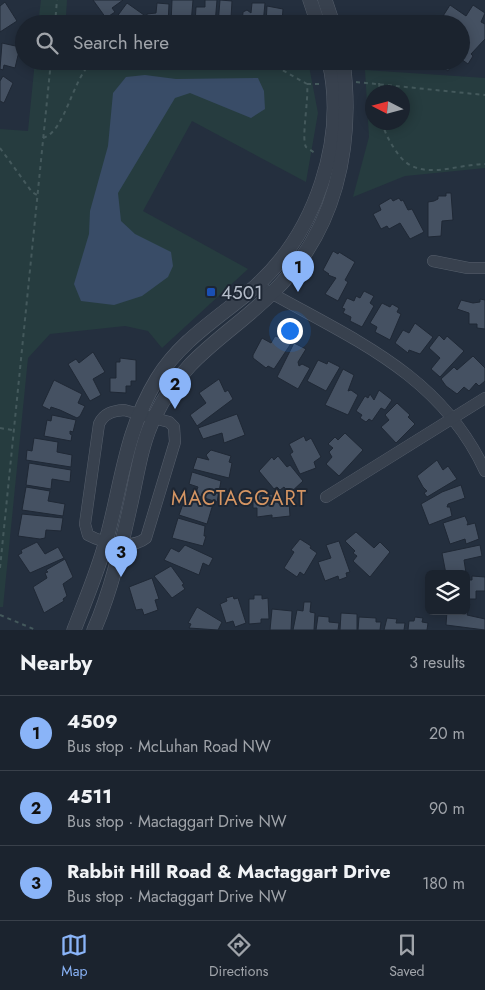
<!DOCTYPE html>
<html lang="en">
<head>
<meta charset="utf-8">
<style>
  body { margin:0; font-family:Jost,sans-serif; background:#282f3a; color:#f1f3f6 }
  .controls { position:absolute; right:15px; bottom:15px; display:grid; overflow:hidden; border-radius:8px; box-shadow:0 2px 12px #0003 }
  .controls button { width:45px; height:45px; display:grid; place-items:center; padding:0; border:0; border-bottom:1px solid #39404a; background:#1b232e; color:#f1f3f6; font:25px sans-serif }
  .compass { position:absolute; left:365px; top:85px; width:45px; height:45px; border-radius:50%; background:#1b232e; box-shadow:0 2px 12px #0003; rotate:276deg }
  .you { position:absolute; left:289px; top:330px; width:18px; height:18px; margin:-12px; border:4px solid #fff; border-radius:50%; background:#1a73e8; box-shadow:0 0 0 8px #1a73e833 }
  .badge { display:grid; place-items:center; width:32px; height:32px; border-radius:50%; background:#8ab4f8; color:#111; font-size:16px; font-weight:700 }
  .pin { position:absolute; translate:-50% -41px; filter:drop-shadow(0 1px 2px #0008) }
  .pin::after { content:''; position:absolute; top:26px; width:18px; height:15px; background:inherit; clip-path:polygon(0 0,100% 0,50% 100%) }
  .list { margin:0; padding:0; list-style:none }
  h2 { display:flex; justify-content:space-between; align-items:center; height:65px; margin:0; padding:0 20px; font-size:21px }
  h2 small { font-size:16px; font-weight:400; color:#a0a4aa }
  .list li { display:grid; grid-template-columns:32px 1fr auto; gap:15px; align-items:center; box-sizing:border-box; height:75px; padding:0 20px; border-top:1px solid #39404a }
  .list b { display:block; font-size:19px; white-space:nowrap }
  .list p { margin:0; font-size:16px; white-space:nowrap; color:#a0a4aa }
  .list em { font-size:16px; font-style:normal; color:#a0a4aa }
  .icon { flex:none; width:28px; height:28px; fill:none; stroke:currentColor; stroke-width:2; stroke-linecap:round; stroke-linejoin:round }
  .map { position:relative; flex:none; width:485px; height:630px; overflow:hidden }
  .search { position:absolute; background:#1b232e; box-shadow:0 2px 12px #0003; left:15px; right:15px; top:15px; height:55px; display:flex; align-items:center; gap:12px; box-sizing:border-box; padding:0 18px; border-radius:28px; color:#a0a4aa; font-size:19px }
  .sheet { height:290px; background:#1b232e }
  nav { display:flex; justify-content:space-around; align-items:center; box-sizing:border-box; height:70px; border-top:1px solid #39404a; background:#1b232e; font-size:14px; color:#a0a4aa }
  nav a { display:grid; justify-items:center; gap:2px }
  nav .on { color:#8ab4f8 }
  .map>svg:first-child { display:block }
</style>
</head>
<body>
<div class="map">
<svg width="485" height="630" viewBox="0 0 485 630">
  <rect width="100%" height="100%" fill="#242f3e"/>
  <!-- green -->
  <g fill="#263c3f" fill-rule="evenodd">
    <polygon points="41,0 67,0 66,16 83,24 38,24"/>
    <polygon points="35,61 308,61 318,113 306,182 192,121 143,211 248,269 162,348 148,331 125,326 50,334 28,358 3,607 0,607 0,129 28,131"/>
    <path d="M365 70 485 78V168L405 176 353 197 369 137ZM402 92V122H372V92Z"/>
  </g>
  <!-- water -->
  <polygon fill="#394c67" points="145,75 176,79 258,78 264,91 265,109 251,118 190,93 175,98 118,193 121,221 135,234 171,252 173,266 168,277 142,296 114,305 81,301 74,284 89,234 90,211 108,146 113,93 126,77"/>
  <!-- building -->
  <g fill="#455162" stroke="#1f2835">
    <polygon points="93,0 123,0 112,8 115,12 106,18"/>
    <polygon points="172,0 193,0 191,24 171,24"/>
    <polygon points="205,0 217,0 215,24 195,24 196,7 205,7"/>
    <polygon points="220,0 232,1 231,18 239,18 239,24 218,24"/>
    <polygon points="5,2 17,21 0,32 0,6"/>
    <polygon points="127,3 144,15 137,24 116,24 113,22"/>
    <polygon points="157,3 169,4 168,24 146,24 147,14 156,13"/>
    <polygon points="252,3 265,3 263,24 242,24 243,12 247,10 251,13"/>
    <polygon points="450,5 466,16 473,5 485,13 481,22 485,24 485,39 471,54 473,56 468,64 461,59 461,24 438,24"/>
    <polygon points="267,6 283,9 282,21 294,24 266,24"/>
    <polygon points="2,43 20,47 15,68 4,65 3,70 0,69"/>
    <polygon points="440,61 455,61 448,71 438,64"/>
    <polygon points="3,76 13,83 4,103 0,101 0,81"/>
    <polygon points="446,193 451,193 453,220 442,221 441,236 428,237 428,202 434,201 438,199 438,196 446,196"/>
    <polygon points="391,198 393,201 399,198 401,201 403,200 408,210 412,209 424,232 410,239 400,223 389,229 387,226 381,229 373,214 381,210 379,205"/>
    <polygon points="333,251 338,254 339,252 355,262 345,280 348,282 338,301 325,294 336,278 328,275 329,274 323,270"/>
    <polygon points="364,291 374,296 370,303 374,306 362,327 350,321 351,317 343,313 345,309 342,308 347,298 354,301 356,296 360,298"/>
    <polygon points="480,299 485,300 485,329 477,328 477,324 469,324 469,313 457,309 461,300 473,303 480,302"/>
    <polygon points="382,303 390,307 392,304 399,308 397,312 401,314 390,340 375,332 377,327 370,323"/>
    <polygon points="415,323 433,337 420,354 409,350 408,353 395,343 403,330 409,333"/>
    <polygon points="439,335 444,340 447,336 464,351 440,377 431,369 440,358 429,348"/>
    <polygon points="275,336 292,342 274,369 268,366 266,368 253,358 253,355 262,338 271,343"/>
    <polygon points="294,343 306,349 298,362 299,366 302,364 310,368 298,389 277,377"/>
    <polygon points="93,352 105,372 93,379 101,395 90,401 68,364 76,359 79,363"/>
    <polygon points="473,356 485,368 485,381 479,386 476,383 469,391 464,387 457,394 446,386 441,379 454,367 457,370"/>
    <polygon points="120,358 136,360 136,381 131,381 131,386 126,386 126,393 110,392 110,378 116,378 116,362 120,362"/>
    <polygon points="318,360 327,364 328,361 340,367 326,391 307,381"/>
    <polygon points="343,369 354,375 348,391 351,390 358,395 348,415 325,405"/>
    <polygon points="219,379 225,392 228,390 233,399 197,426 190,415 206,403 199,393"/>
    <polygon points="54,380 82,394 78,403 85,406 80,416 77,418 60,410 51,407 50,410 42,406"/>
    <polygon points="379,390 392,400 385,410 381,408 372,421 369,419 366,422 360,418 362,415 356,411 365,396 368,398 370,394 374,400"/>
    <polygon points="397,403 410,415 408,417 415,424 396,443 381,427 389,420 385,415"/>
    <polygon points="237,414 245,435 224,443 222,433 203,439 198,428"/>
    <polygon points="52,415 76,420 73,432 70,431 70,434 72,435 71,441 44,436 47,420 51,421"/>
    <polygon points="345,433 363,450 339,476 326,464 332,457 329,452 333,448 328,444 335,437 338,440"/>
    <polygon points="304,436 306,441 311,438 321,457 314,462 316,468 300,474 290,454 293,452 289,444"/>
    <polygon points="34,438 58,442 57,452 72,455 71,467 26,460 27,450 32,451"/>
    <polygon points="211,450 231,456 229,462 232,463 229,478 193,469 197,457 209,460 206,455"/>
    <polygon points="278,456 287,467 290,465 303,481 289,494 284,487 280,490 277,487 274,489 259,471 272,457 274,460"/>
    <polygon points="437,460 443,470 448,466 457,479 427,497 424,493 427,491 423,487 417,476"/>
    <polygon points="29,463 71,470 70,482 52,479 51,489 26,485"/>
    <polygon points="192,472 221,481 217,502 195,495 198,487 189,484"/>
    <polygon points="461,485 465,498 448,504 447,507 450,507 452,516 429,525 421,504 442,492"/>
    <polygon points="26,487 50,491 48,501 65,504 63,516 22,510"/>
    <polygon points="277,494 278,503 289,502 290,516 272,518 272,515 257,517 257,508 253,508 253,500 256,500 255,495"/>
    <polygon points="189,497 213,504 207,524 179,515 183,504 186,505"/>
    <polygon points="22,514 63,518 61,531 46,530 45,538 40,539 18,536"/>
    <polygon points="465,516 468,523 467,525 475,523 479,539 466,544 465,539 450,544 443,523"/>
    <polygon points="178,518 205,526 204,536 206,536 203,546 172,538"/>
    <polygon points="356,532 374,548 380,542 390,552 370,577 353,561 357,556 353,553 355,551 345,541"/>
    <polygon points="300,539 311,546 310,548 317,553 304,575 300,572 297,577 284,568 294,552 291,550"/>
    <polygon points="339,541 350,572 346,573 347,577 339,580 338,576 325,581 318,562 331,558 326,545"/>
    <polygon points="37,542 45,554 58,547 64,558 30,573 18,555 22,553 21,550"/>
    <polygon points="185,545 213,558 209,566 203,563 199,575 164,560 171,548 179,552"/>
    <polygon points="480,545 482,556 464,560 466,573 446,574 442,553"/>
    <polygon points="65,559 73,577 63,584 67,596 63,599 64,601 44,613 33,587 47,578 45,573 48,572 46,570"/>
    <polygon points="171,566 184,584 182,585 185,589 172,598 154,576"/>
    <polygon points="472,576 485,577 485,591 476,591 476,599 466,599 466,580 472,580"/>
    <polygon points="152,578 159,599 155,600 158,610 144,615 142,609 136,610 129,587"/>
    <polygon points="254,595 262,595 262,599 268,598 269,619 261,619 261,623 249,624 249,599 254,599"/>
    <polygon points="233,596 234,599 238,598 246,623 235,627 233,621 226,623 220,604 227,601 226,598"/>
    <polygon points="304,602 311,602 310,612 315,613 314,630 293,630 297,610 303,611"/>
    <polygon points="466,604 470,604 467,615 485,619 485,630 446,625 447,611 466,611"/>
    <polygon points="197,607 222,622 218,630 189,628 191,624 188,623"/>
    <polygon points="272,609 292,611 291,630 270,630"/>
    <polygon points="341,613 357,614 357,630 340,630"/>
    <polygon points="318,616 329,617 329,622 339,623 338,630 316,630"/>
    <polygon points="359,617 376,618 376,622 381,622 380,630 358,630"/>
    <polygon points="415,617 423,618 422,622 428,623 427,630 408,630 409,621 414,621"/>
    <polygon points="387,618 397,619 396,623 405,623 404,630 384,630"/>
  </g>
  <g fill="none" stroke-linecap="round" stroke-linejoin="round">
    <defs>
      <g id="minor">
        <polyline points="433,261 468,268 485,268"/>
        <path d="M257 285C347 337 439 371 485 471"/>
        <path d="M124 410 169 422 174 427 175 442 146 538C131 550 103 543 88 535L85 524 99 424C104 413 113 411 124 410Z"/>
        <polyline points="326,497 485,398"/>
      </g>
      <g id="tertiary">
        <polyline points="310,0 318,24"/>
        <polyline points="325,0 333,24"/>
        <path d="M74 630C85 601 98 571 106 541 122 483 125 432 157 379 181 339 222 316 256 286 316 232 347 139 329 61"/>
        <path d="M94 630C111 591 121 548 130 507 137 477 141 443 155 416 184 356 227 337 271 294 336 232 354 147 343 61"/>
      </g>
    </defs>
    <!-- minor casing -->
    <use href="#minor" stroke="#565f6c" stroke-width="12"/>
    <!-- tertiary casing -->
    <use href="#tertiary" stroke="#565f6c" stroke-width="15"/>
    <!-- path -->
    <g stroke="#44595c" stroke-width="2" stroke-dasharray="4 4" stroke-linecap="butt">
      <polyline points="55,24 57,0"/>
      <polyline points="157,61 175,64 207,61"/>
      <path d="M261 61 275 66 307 84C309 99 301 139 306 147L315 153"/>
      <polyline points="356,82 485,95"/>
      <polyline points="379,83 380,92"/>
      <polyline points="307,84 321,84"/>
      <path d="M382 122C385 134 391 144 398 154 419 183 455 164 485 164"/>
      <path d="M43 138C66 131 72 78 93 61"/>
      <polyline points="0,148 32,192 37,195"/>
      <polyline points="0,428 12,430"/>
      <polyline points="0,568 51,61"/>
      <polyline points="0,615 36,630"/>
    </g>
    <!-- minor -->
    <use href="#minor" stroke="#38414e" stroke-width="11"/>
    <!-- tertiary -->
    <use href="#tertiary" stroke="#38414e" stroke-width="14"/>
  </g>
  <!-- markers -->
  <rect fill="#1a4fb4" stroke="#1d2633" stroke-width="2" x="206" y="287" width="10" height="10" rx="2.5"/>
  <g text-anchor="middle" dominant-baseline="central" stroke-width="4" stroke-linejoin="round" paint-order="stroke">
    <!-- poi labels -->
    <g font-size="19" fill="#b4bcc9" stroke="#1d2633" text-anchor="start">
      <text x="221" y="292">4501</text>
    </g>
    <!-- neighbourhood labels -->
    <g font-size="20" letter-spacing="1" fill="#d59563" stroke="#1d2633">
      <text x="239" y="498">MACTAGGART</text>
    </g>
  </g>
</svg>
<div class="controls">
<button><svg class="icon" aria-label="layers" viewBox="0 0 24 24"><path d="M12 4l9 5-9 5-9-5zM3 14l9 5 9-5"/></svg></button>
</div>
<svg class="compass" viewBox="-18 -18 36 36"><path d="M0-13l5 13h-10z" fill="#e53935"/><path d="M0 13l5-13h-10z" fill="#a0a4aa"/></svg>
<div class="you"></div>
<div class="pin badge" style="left:298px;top:292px">1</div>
<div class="pin badge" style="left:175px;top:409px">2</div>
<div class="pin badge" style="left:121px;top:577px">3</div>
<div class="search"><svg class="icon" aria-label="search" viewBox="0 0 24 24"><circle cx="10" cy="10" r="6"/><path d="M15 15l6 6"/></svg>Search here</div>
</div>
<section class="sheet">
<h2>Nearby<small>3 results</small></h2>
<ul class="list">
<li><span class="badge">1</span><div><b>4509</b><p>Bus stop · McLuhan Road NW</p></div><em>20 m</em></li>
<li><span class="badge">2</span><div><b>4511</b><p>Bus stop · Mactaggart Drive NW</p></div><em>90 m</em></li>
<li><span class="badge">3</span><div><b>Rabbit Hill Road &amp; Mactaggart Drive</b><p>Bus stop · Mactaggart Drive NW</p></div><em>180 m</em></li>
</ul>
</section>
<nav>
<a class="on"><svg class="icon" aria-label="map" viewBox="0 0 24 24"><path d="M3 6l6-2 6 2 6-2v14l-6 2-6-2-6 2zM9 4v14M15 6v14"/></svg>Map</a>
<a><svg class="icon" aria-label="directions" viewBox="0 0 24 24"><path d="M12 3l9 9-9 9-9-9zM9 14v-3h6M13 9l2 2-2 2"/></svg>Directions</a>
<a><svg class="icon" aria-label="saved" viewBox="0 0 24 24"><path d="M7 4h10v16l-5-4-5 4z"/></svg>Saved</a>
</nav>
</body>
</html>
